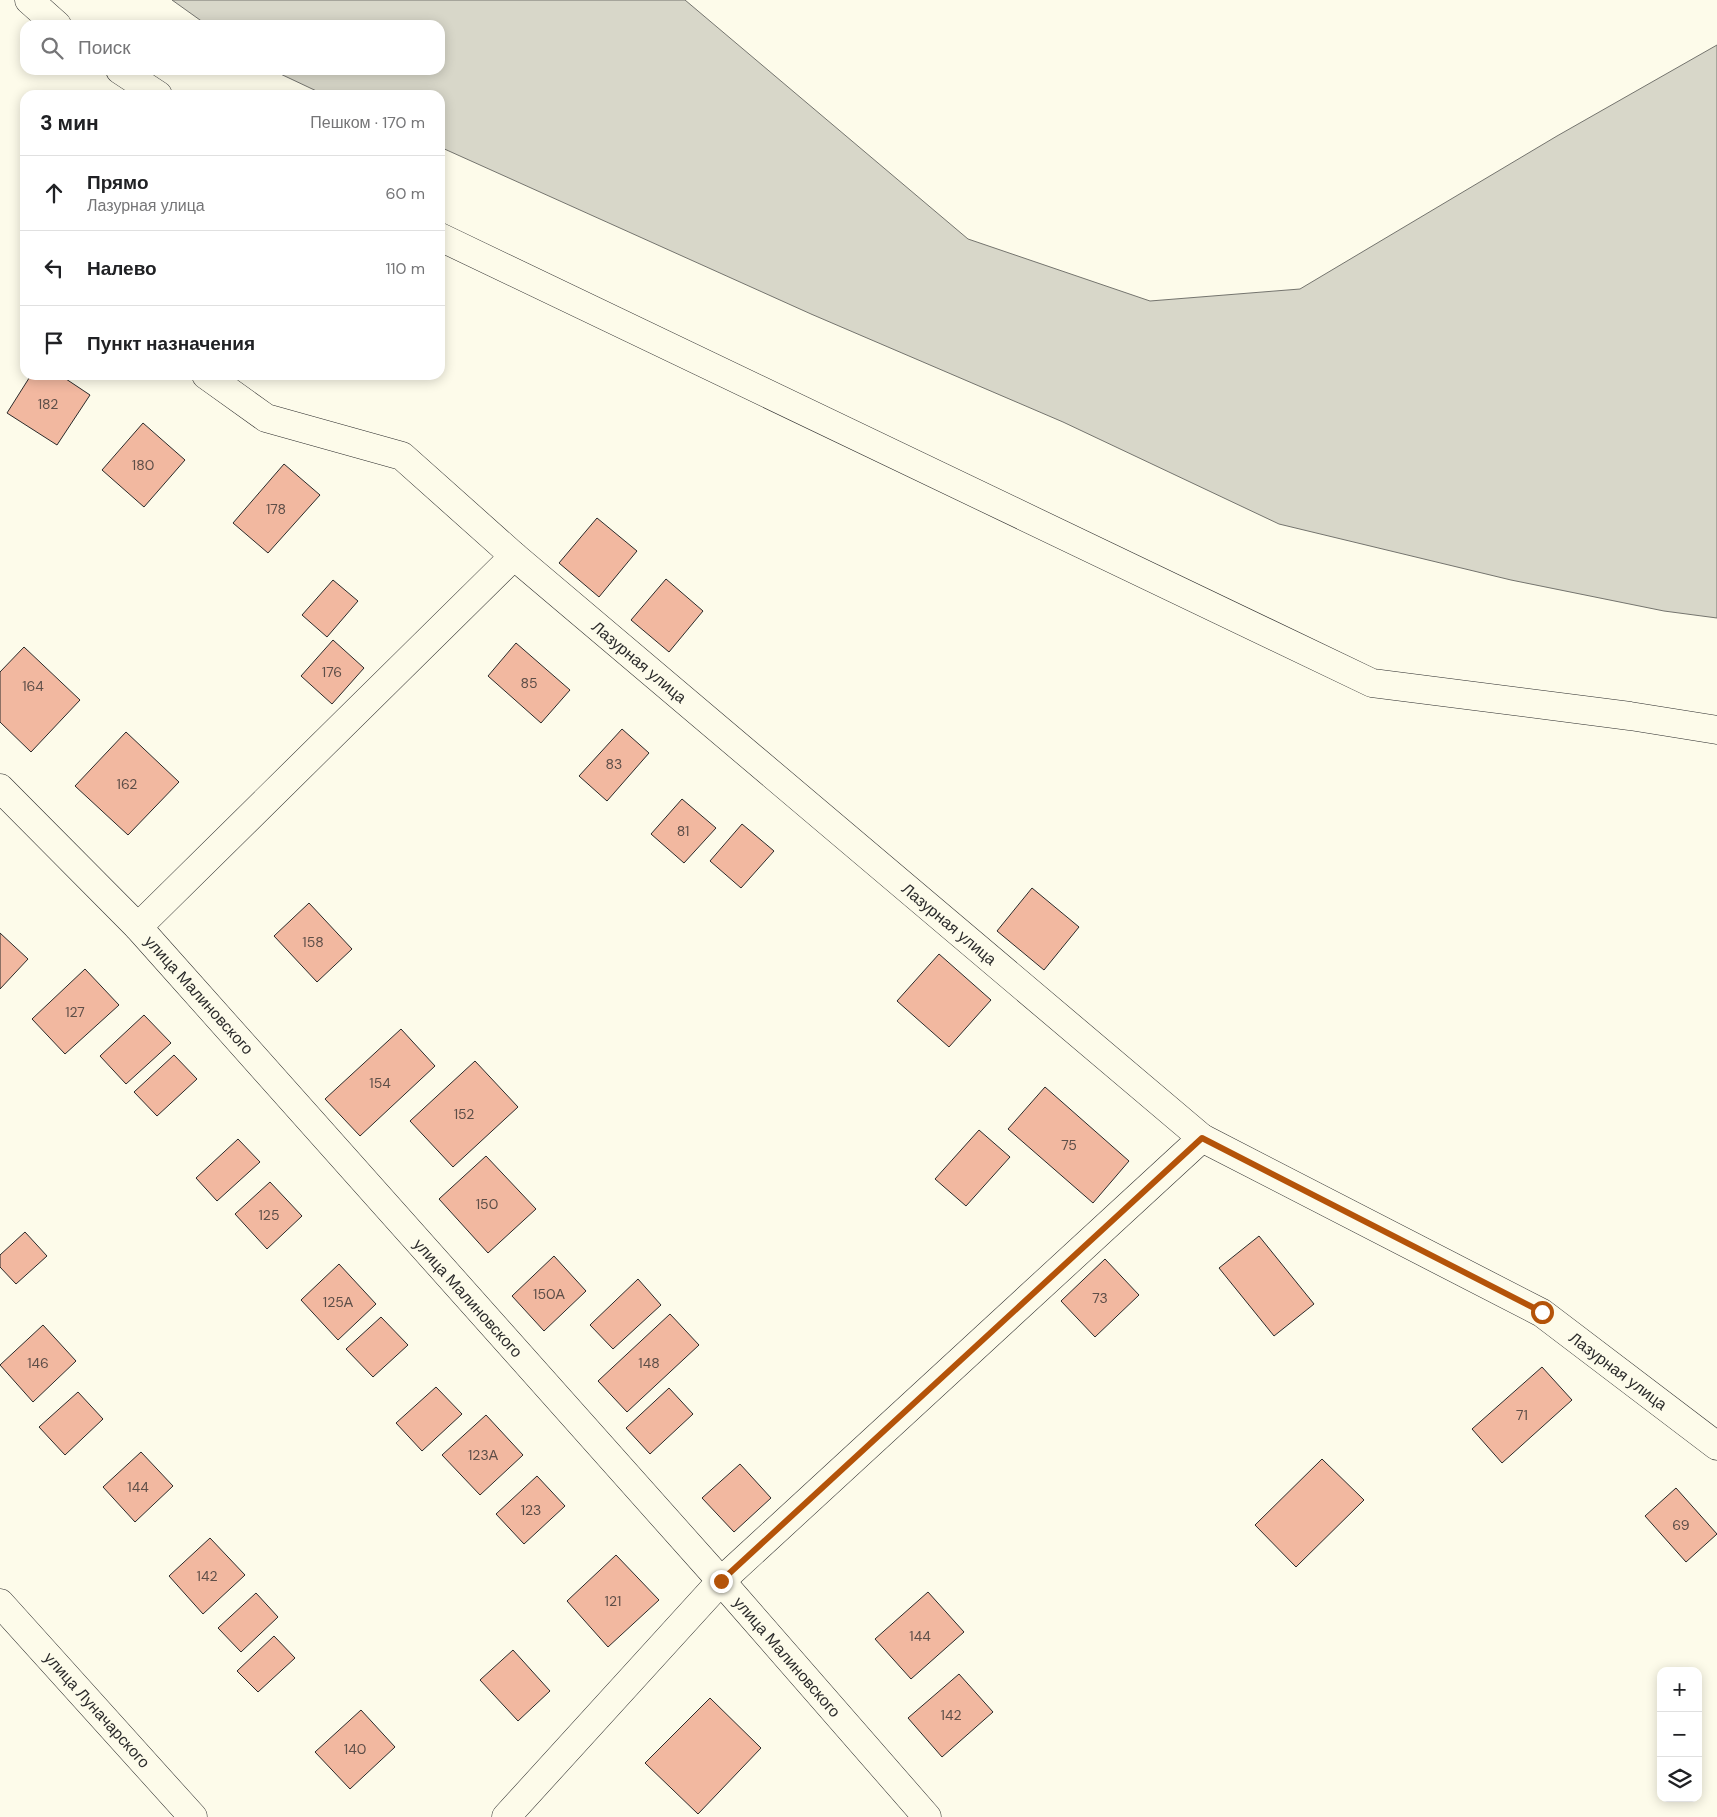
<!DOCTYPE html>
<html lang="ru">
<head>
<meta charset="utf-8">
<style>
  body { margin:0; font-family:"DM Sans",sans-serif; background:#f2f2f2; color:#202124 }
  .controls { position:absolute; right:15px; bottom:15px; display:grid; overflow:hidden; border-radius:10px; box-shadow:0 2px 12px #0003 }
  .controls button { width:45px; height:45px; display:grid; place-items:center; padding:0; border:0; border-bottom:1px solid #e0e0e0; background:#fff; color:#202124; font:25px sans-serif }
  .stop { position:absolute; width:15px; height:15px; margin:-11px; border:4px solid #b45309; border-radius:50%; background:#fff }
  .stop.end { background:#b45309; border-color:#fff; box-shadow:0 1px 5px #0008 }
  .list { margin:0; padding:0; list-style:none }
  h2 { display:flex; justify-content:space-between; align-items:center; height:65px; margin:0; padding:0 20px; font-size:21px }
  h2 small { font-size:16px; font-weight:400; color:#757577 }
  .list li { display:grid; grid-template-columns:32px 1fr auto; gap:15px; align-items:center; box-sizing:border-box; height:75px; padding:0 20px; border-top:1px solid #e0e0e0 }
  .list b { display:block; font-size:19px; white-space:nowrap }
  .list p { margin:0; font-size:16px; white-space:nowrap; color:#757577 }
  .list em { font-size:16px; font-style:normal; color:#757577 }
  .icon { flex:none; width:28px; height:28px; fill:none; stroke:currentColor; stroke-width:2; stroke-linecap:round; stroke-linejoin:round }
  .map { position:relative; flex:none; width:1717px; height:1817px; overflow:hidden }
  .search { position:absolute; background:#fff; box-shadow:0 2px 12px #0003; left:20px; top:20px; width:425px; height:55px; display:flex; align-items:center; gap:12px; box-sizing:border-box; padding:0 18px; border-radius:15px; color:#757577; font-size:19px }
  .panel { position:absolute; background:#fff; box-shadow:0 2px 12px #0003; left:20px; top:90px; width:425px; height:290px; border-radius:15px }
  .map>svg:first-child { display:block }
</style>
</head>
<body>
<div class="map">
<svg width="1717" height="1817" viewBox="0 0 1717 1817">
  <rect width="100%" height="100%" fill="#fdfbea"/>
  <!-- water -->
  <polygon fill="#d8d7c9" stroke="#74746e" points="172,0 685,0 968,239 1150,301 1300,289 1557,136 1717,45 1717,618 1664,611 1511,580 1279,524 1063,422 811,314 440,147 440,95 325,95 272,70 440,70 440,25 207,25"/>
  <!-- building -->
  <g fill="#f2b8a0" stroke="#2b2b2b">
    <polygon points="31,375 60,375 90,395 57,445 7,413"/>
    <polygon points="143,423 185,460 144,507 102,470"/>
    <polygon points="284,464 320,495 268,553 233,523"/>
    <polygon points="597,518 637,551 599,597 559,563"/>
    <polygon points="666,579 703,611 669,652 631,620"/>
    <polygon points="333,580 358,601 327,637 302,615"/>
    <polygon points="333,640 364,668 332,704 301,676"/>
    <polygon points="516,643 570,690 541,723 488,676"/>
    <polygon points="24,647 80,700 31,752 0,722 0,672"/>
    <polygon points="622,729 649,753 607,801 579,776"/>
    <polygon points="126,732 179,782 128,835 75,786"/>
    <polygon points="682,799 716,828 684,863 651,834"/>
    <polygon points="742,824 774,851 741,888 710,861"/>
    <polygon points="1032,888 1079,927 1044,970 997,931"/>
    <polygon points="309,903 352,949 317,982 274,936"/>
    <polygon points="0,933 28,959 0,989"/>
    <polygon points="939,954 991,1000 949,1047 897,1001"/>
    <polygon points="85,969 119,1005 65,1054 32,1019"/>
    <polygon points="144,1015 171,1043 126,1084 100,1056"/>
    <polygon points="401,1029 435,1066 360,1136 325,1099"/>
    <polygon points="174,1055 197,1079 157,1116 134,1092"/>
    <polygon points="475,1061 518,1107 453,1167 410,1121"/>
    <polygon points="1045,1087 1129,1161 1093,1203 1008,1129"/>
    <polygon points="979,1130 1010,1157 966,1206 935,1179"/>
    <polygon points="238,1139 260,1162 217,1201 196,1178"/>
    <polygon points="486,1156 536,1209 488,1253 439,1199"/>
    <polygon points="270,1182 302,1216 267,1249 235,1214"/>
    <polygon points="25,1232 47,1256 16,1284 0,1267 0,1255"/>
    <polygon points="1259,1236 1314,1304 1274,1336 1219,1268"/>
    <polygon points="554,1256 586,1291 544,1331 512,1296"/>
    <polygon points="1105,1259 1139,1295 1095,1337 1061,1301"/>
    <polygon points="339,1264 376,1304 338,1340 301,1300"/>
    <polygon points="638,1279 661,1305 613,1349 590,1325"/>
    <polygon points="670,1314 699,1345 627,1412 598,1381"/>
    <polygon points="381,1317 408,1345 373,1377 346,1349"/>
    <polygon points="43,1325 76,1361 33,1402 0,1365"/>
    <polygon points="1542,1367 1572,1400 1502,1463 1472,1429"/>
    <polygon points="436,1387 462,1414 422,1451 396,1423"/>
    <polygon points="669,1388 693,1414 650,1454 626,1428"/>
    <polygon points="78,1392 103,1419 65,1455 39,1427"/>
    <polygon points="486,1415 523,1455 480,1495 442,1455"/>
    <polygon points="141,1452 173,1486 135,1522 103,1487"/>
    <polygon points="1322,1459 1364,1500 1296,1567 1255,1525"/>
    <polygon points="740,1464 771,1498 734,1532 702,1498"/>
    <polygon points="537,1476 565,1506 524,1544 496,1514"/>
    <polygon points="1676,1488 1717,1534 1686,1562 1645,1516"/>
    <polygon points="210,1538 245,1575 203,1614 169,1576"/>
    <polygon points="616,1555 659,1600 608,1647 567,1601"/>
    <polygon points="928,1592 964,1632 911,1679 875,1639"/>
    <polygon points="256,1593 278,1617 241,1652 218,1628"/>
    <polygon points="274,1636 295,1658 258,1692 237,1671"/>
    <polygon points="513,1650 550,1691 518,1721 480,1680"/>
    <polygon points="959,1674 993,1712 942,1757 908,1718"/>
    <polygon points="710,1698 761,1748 698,1814 645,1763"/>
    <polygon points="361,1710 395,1747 350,1789 315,1752"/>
  </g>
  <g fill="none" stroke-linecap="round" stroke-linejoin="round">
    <defs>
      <g id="minor">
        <polyline points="29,0 57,25"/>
        <polyline points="120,70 158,95"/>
        <polyline points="440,237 1372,683 1630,716 1717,730"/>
        <polyline points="206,375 266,418 402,456 514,556 1202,1138 1542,1313 1717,1446"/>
        <polyline points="0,788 138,927 721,1581 927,1817"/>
        <polyline points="138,927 514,556"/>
        <polyline points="0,1603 193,1817"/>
        <polyline points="506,1817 721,1581 1202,1138"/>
      </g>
    </defs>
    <!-- minor casing -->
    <use href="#minor" stroke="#2b2b2b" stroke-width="29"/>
    <!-- minor -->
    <use href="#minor" stroke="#fdfbea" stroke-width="28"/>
  </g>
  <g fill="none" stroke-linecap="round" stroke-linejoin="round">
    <!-- route -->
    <polyline stroke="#b45309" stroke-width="6" points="721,1581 1202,1138 1542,1312"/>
  </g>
  <g text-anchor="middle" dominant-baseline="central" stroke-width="4" stroke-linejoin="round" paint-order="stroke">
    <!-- number labels -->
    <g font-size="14" fill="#5d4e48">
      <text x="48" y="404">182</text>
      <text x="143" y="465">180</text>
      <text x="276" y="509">178</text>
      <text x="332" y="672">176</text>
      <text x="529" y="683">85</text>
      <text x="33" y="686">164</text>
      <text x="614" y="764">83</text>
      <text x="127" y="784">162</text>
      <text x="683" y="831">81</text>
      <text x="313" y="942">158</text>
      <text x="75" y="1012">127</text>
      <text x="380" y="1083">154</text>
      <text x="464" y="1114">152</text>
      <text x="1069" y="1145">75</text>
      <text x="487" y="1204">150</text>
      <text x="269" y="1215">125</text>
      <text x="549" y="1294">150А</text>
      <text x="1100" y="1298">73</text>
      <text x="338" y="1302">125А</text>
      <text x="38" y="1363">146</text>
      <text x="649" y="1363">148</text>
      <text x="1522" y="1415">71</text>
      <text x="483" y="1455">123А</text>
      <text x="138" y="1487">144</text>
      <text x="531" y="1510">123</text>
      <text x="1681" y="1525">69</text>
      <text x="207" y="1576">142</text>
      <text x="613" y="1601">121</text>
      <text x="920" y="1636">144</text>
      <text x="951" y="1715">142</text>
      <text x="355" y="1749">140</text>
    </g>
    <!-- street labels -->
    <g font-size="16" fill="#2b2b2b" stroke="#fdfbea">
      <text transform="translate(639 662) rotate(40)">Лазурная улица</text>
      <text transform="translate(949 924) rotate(40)">Лазурная улица</text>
      <text transform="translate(199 995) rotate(48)">улица Малиновского</text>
      <text transform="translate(468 1298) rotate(48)">улица Малиновского</text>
      <text transform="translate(1618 1371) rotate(37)">Лазурная улица</text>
      <text transform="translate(787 1657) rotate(49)">улица Малиновского</text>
      <text transform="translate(97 1710) rotate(48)">улица Луначарского</text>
    </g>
  </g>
</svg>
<div class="controls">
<button>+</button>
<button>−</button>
<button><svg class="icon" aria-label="layers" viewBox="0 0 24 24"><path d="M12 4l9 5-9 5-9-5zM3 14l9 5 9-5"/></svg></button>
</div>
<div class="stop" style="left:1542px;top:1312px"></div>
<div class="stop end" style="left:721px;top:1581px"></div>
<div class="search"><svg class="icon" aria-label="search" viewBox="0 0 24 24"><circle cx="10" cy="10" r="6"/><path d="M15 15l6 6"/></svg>Поиск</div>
<section class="panel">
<h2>3 мин<small>Пешком · 170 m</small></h2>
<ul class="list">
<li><svg class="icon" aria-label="ahead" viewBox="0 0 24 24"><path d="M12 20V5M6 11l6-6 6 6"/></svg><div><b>Прямо</b><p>Лазурная улица</p></div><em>60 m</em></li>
<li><svg class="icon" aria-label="left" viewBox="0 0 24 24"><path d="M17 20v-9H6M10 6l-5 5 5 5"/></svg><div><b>Налево</b></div><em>110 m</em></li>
<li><svg class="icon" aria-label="arrive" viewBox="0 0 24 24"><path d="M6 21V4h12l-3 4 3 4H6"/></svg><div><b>Пункт назначения</b></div></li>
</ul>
</section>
</div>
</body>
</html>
